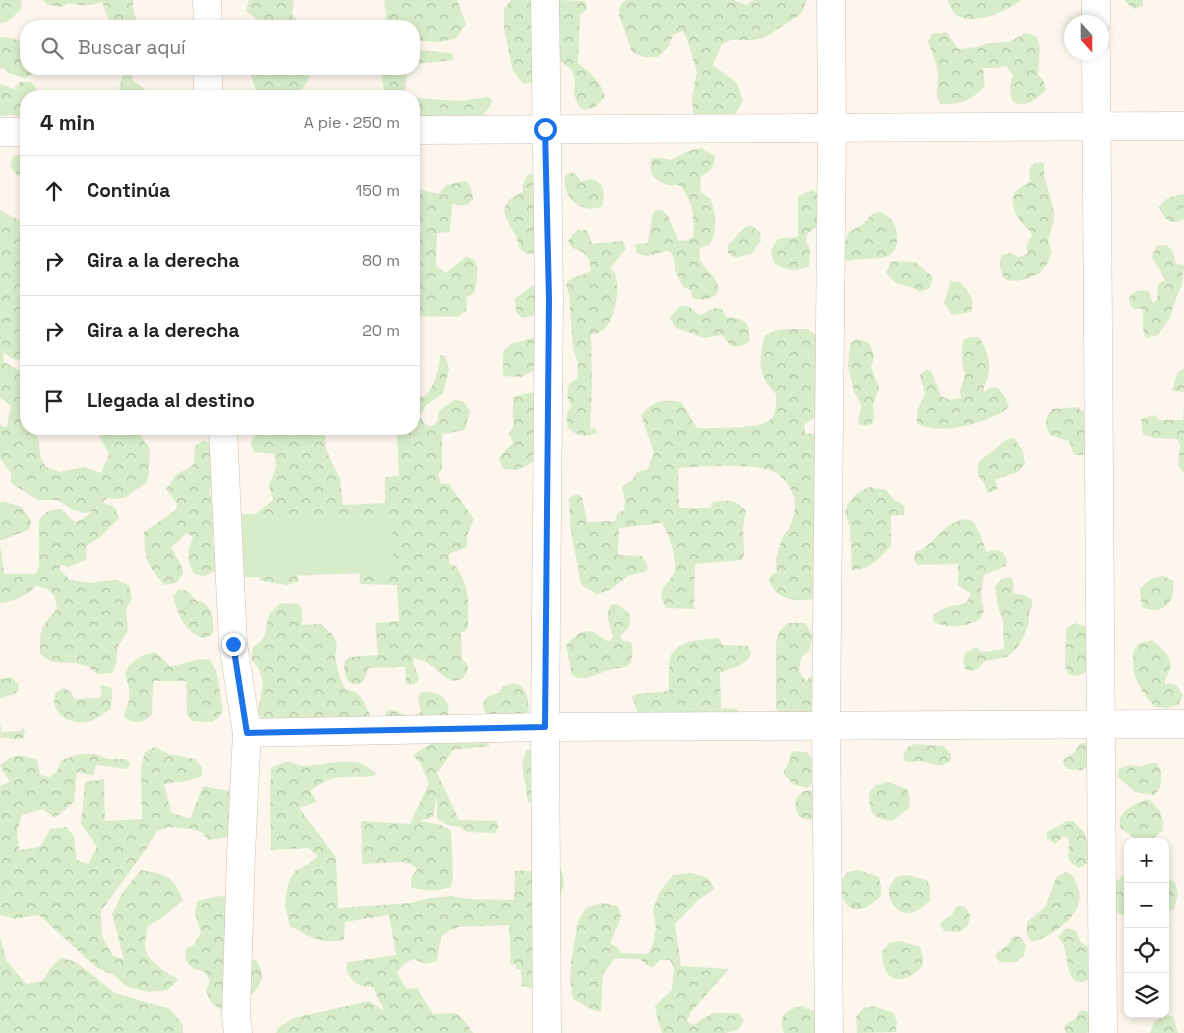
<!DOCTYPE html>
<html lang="es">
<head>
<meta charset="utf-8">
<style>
  body { margin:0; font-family:"Space Grotesk",sans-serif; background:#f6f6f6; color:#222 }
  .controls { position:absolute; right:15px; bottom:15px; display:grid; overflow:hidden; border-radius:10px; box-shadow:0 2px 8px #0003 }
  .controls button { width:45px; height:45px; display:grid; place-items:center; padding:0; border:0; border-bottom:1px solid #e0e0e0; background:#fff; color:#222; font:25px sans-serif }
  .compass { position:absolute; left:1064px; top:15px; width:45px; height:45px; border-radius:50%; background:#fff; box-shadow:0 2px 8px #0003; rotate:159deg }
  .stop { position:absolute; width:15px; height:15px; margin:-11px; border:4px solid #1a73e8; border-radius:50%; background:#fff }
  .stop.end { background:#1a73e8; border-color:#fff; box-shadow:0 1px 5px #0008 }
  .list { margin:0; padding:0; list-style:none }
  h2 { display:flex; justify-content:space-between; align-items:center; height:65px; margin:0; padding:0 20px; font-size:21px }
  h2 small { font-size:16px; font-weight:400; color:#767676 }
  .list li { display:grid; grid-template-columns:32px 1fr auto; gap:15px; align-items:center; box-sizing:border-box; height:70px; padding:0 20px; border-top:1px solid #e0e0e0 }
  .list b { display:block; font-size:19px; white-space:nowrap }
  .list em { font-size:16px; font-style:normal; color:#767676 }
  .icon { flex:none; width:28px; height:28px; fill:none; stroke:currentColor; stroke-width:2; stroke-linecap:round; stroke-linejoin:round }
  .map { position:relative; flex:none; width:1184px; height:1033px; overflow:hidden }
  .search { position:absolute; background:#fff; box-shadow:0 2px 8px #0003; left:20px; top:20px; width:400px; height:55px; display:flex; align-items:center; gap:12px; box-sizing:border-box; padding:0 18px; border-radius:20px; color:#767676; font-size:19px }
  .panel { position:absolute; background:#fff; box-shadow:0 2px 8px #0003; left:20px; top:90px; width:400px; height:345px; border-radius:20px }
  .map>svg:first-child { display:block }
</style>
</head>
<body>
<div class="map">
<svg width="1184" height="1033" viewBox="0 0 1184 1033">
  <defs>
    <pattern id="forest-crowns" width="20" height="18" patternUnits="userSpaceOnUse" patternTransform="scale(1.25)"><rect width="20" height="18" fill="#d8ecc9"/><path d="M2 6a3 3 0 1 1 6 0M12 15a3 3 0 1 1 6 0" fill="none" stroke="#b4c2a5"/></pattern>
  </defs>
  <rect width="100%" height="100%" fill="#fdf6ec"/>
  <!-- forest -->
  <g fill="url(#forest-crowns)">
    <polygon points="0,0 21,0 22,8 10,20 0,24"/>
    <path d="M43 0H133V9L137 20 134 26H111L102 2C89 7 82 6 69 3L62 7 48 5Z"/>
    <polygon points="249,0 294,0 292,15 303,26 250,26 257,19 246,11"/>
    <polygon points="384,0 457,0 466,24 456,39 437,42 414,40 414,26 383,26 387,22"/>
    <polygon points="511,0 540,0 541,75 532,83 523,84 513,71 504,29 504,9"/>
    <path d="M558 0 585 1 587 9 580 15 578 63C591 73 600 81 605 97L595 107 585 110 579 107 574 94 575 81 572 70 558 59Z"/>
    <polygon points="626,0 734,0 746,5 754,0 807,0 801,14 764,38 752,40 731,40 722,44 713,65 737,83 743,101 736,113 719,120 704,119 693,113 692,97 697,72 687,39 683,31 673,35 669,46 658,57 644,57 632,52 619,15 620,5"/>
    <path d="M948 0H1021C1008 11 970 28 955 14 951 10 949 5 948 0Z"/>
    <polygon points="1124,0 1143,0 1143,6 1134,9"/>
    <path d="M947 32 958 49 978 47 987 43 1009 42 1026 33 1037 37 1040 48 1038 75 1043 80 1046 90C1036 99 1028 108 1013 102 1009 92 1009 85 1013 75L1006 66 996 68H983L985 86C969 102 963 104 940 104 934 92 938 89 938 77 938 65 932 53 928 42L932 34Z"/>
    <polygon points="0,37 11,38 26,43 26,69 37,69 35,73 25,78 11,74 3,68 0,68"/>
    <polygon points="417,50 452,53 454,60 414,64 414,52"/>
    <polygon points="124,69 134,69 132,80 149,92 150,96 121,96 119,90"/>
    <path d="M249 69H312C306 89 298 96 277 96 270 96 263 97 257 94Z"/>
    <path d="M380 69H408L404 96H387C382 87 383 78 380 69Z"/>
    <polygon points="20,82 30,82 35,86 39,96 26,96 26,122 23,117 12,115 0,116 0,84 14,89"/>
    <polygon points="489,97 493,101 481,119 460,120 450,115 414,117 414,98 460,101"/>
    <path d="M701 148 715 156C715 167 710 171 701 177L700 192 711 199C716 219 718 226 710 245L700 248C700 251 699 256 700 259 703 269 712 273 716 281 726 298 704 301 693 299L691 290 683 287 675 270 674 258 670 251C658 251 649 260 637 253L635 244 648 243 652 216 655 210H662L668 216 678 240 686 241 693 237C695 219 693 199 679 185 662 187 647 178 651 159L660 158 671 160 688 151Z"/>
    <polygon points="22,154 26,157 26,181 17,175 10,166 13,157"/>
    <path d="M1040 162 1044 164V174L1054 212V220L1048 240 1052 252 1047 264 1040 273 1026 279 1016 281 1006 280C1000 271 998 266 1002 255L1010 253 1019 257 1028 253 1026 247 1032 235C1028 226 1022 226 1019 219 1014 211 1008 198 1017 190 1021 186 1026 185 1030 181L1029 170 1032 165Z"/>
    <path d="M571 173 576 174 581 182C599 172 608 191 602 206 583 216 559 196 566 175Z"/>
    <path d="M533 174 538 178 532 198 539 203 535 254H528L520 249C516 223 485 209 523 192L522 186 527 175Z"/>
    <path d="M465 181 470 185 473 199C468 207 460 206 452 204L450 232 437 233 436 266 446 273 467 256 475 261 478 269 475 292 466 298 467 302 466 311 458 317 414 316V188L438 194 446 185Z"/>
    <path d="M812 190C823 195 827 208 822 219 820 225 813 230 807 234L806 241 810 249 809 266C797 272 786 271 774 263L771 250 778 239 798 237V196Z"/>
    <path d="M1184 194V220C1170 225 1164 220 1159 207 1165 197 1173 196 1184 194Z"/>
    <path d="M0 210 26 224V362L13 359 3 352 4 362 26 374V409L24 411C23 427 24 428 38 437L41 459 46 467 60 472 84 467 101 473 109 454 99 436 98 429H137L143 440 150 449C149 458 150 471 148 478 146 485 142 486 137 489 124 499 124 500 107 498L102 503C113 505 115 506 119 518L100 537 86 546 87 559 68 567 61 565 59 569 70 580 91 583 101 581 117 580 129 585 132 599 126 608 128 631 118 646 116 663 112 673 98 674 87 666 74 663 52 662 40 654C40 628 40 628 57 609 56 593 51 589 36 586 26 596 14 602 0 603V543L4 574H35L39 566V520C46 511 51 509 61 509L75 522 83 519 93 511 84 513 71 509 58 500H38L11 483V473L0 458V422L2 426 7 427 11 406 0 397Z"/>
    <path d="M880 212C887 214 894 221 896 228 903 268 874 255 848 261L844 259 843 251 848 233 863 224 872 214Z"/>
    <polygon points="750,225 760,232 761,241 751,254 735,258 728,253 728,245 744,228"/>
    <path d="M579 230H587L592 244 622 241 626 249 610 268C611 270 614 271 615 274 621 288 615 322 602 331 599 333 594 334 591 335L592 384 590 429 595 428 597 432C586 439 577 436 568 428L566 415 571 407 567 396 569 384 577 378 578 363 573 349 569 295 566 284C574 274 581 277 591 271 590 256 585 252 572 248L568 241 572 235Z"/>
    <path d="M1166 245 1172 250 1176 264 1184 265 1182 285 1178 293 1169 319 1158 335 1146 338C1140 326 1145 321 1142 309H1134L1130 304 1129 298C1134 290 1141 290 1149 291L1153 303 1157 300 1158 284 1165 280C1163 277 1161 272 1159 268 1151 257 1150 259 1157 246Z"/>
    <path d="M892 261 915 262 933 277 930 288 920 292C906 281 898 291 886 272Z"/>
    <path d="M951 281 960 282C968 292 976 298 971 312L952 315 944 303Z"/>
    <polygon points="539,284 537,315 522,318 516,312 515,298 534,285"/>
    <path d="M680 306C693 305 692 312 701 315L714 308 722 309 726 317C744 318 752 323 749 342 734 350 731 347 722 335L705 338 676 328 670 318 675 311Z"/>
    <path d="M788 329H808L824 342 817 416 804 425 805 433 814 434 825 444 816 598C797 603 778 601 769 581L771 576 777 571C774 561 779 547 783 537 784 534 787 532 789 528 795 516 798 500 790 488 786 482 781 475 774 472 752 462 703 467 678 468L679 508H710L713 502C728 500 736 499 746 511L743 525 744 554 742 560 695 564 694 609 667 608C651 587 674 585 675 567 676 555 669 532 661 523L619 528 618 555 642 556 645 560 648 569 644 572 628 576 610 590 597 594 581 585 570 525 569 498 576 494 582 497 587 522 615 521 617 514 624 510 625 502 622 486 632 480 637 472 647 470 654 453 641 415C655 400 662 399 681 402L697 428C711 428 762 429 770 420 777 414 776 402 776 394 757 375 758 360 765 335L778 330Z"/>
    <path d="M971 337H979C986 347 992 364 988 376 986 383 983 385 984 392L990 388 997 387 1006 398 1009 407C990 423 937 437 917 423V411L925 394 920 375 925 370 931 371 941 396 950 400 961 398 960 391 965 375 962 363V347L964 339Z"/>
    <polygon points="532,338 537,339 539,368 521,377 503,376 503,351 511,344"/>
    <path d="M855 340H861L869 343C874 352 875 357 871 367L879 387 873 405 874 416 872 424 866 426 860 425 858 420 861 409V403L854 392 848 367 850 343Z"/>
    <path d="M440 355 445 356 449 369 443 394 426 405 420 416 424 423 430 427 437 422 439 411 454 400 463 401 470 411 465 430 442 434V469L438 475 441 484H449L474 519 467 536V547L449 554V564L456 566C471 591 468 600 468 628L461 633 462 659 468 665C468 671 466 675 461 679 448 686 439 670 429 664 425 661 419 659 414 658L413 663 419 678 417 683 410 685 406 683 405 667 368 668C367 672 366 677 364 680 362 683 360 684 357 684 345 685 343 670 345 661L349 657 378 655 375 623 399 621 397 585 360 584 356 517 296 520 298 581 287 585 261 581 256 571 252 517 273 500 269 485 276 467 274 454 254 452 251 443 257 429H323L325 430 326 450 340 479 343 505 385 503V477L399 476 397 430 368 429H414V397L426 396C435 383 439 370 440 355Z"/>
    <polygon points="1182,369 1184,369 1184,392 1172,391 1177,373"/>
    <polygon points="528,393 538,393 535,461 517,470 504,469 501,464 499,457 513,443 509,434 513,427 513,397"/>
    <path d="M1184 405V473C1182 471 1180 468 1179 466 1176 456 1184 448 1177 439L1154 438 1143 434 1141 419 1155 415 1159 420H1183Z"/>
    <path d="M1077 407 1089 416 1090 451 1082 455H1074L1069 441 1050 435C1045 425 1044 418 1052 409Z"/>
    <path d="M1014 438 1023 451 1025 464 1019 471 995 480 998 488 994 491 987 493 984 483 978 475C975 460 985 458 994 450 1002 444 1003 439 1014 438Z"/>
    <path d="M204 441 211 443 212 482 209 494C228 513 210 523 213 543 213 547 217 553 220 557L215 571 204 576 194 574C186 559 187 553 193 537L186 533 179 541 171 546C175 558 182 560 183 574L176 583 164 585C147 564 145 560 144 532L176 510 177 504 166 489 177 474 191 467 194 463 195 446Z"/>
    <path d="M870 487 886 490 894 500 905 506 904 515 891 516V546C877 559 873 569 852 570L850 527 845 513 848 503 857 493Z"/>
    <polygon points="5,502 22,507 31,521 30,529 0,541 0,503"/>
    <path d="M963 519 973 521 981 536 986 552 996 550 1003 552 1007 560 1006 566 984 575 981 594 984 611 980 619C966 627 949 629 934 622L933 616C941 606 954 606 966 603L971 594 958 585V564L917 565 914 559 916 552C935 544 940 526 963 519Z"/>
    <path d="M1164 576 1173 581C1176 602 1163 616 1142 607L1140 589C1148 580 1153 577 1164 576Z"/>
    <path d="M1011 577 1014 585 1013 593 1024 595 1032 600V607L1029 613V622L1023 638 1017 648 1007 657 985 661C979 668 976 672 966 670L963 662 965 653 977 647 981 652 1004 649 1003 621 999 611 995 587 1001 579Z"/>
    <path d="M179 590C192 589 190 596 198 602L202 601C213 610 214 619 213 633L206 638C185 635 178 614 173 596Z"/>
    <path d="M280 603 298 604 302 609V625L321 624 334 636 337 645 335 658 340 678 346 690C364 689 365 710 374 720L263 723 258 711 263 684 259 669 251 659 253 647C271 636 263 631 269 616 271 611 277 607 280 603Z"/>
    <path d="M612 604 619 605 630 615C631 625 628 630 620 636L622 640 631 642 633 652 631 662 626 667 612 669 587 678H577L572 675 566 645C577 635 584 625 600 636 604 639 605 641 610 641L613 637C611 626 603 614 612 604Z"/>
    <polygon points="788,623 805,623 813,636 809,651 801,658 799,671 806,682 812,674 819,670 817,713 783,716 776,709 776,643 779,632"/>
    <polygon points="1076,623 1089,628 1090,671 1077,676 1069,675 1065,666 1066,628"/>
    <path d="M718 638 723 645 748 646 751 653C748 665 731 668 720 673L721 708 738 709 739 714 639 716 632 697 636 694 669 691C669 682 668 662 671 655 680 639 703 640 718 638Z"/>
    <path d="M1152 640C1161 647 1173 657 1170 670 1168 676 1164 678 1165 685L1170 683 1176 685 1183 695 1179 704 1168 708 1155 707C1141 691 1132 678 1133 657 1133 651 1135 646 1140 643 1143 642 1148 641 1152 640Z"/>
    <path d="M155 652 170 666C184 665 196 657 210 660 220 674 219 693 223 710L219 717 212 722 192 721 187 715 186 681H153L152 715C144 722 134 725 125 718L124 713C133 699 129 687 125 673 131 660 142 655 155 652Z"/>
    <polygon points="10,677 18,683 19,688 15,694 0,698 0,678 5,679"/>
    <path d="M513 683 522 686 527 695 529 711 523 717 492 720C479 709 480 695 499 693L502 687Z"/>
    <path d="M103 685 112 688 111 709C104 713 97 719 90 721 71 727 47 712 56 692L64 688 71 692 74 699 100 698 102 693 100 687Z"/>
    <path d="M429 692C445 694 452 705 447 720L386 721 385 714 387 711 395 710 410 718 421 712 418 697 421 693Z"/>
    <path d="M0 724 2 732 21 731 22 728 24 729 25 732 23 738C14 741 8 737 0 738Z"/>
    <path d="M441 737 483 739 490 746 453 750 437 773 459 820 497 821 498 827 495 833 467 832 460 827 447 825 437 819V796L433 817 420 821 441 825 451 830 453 876 451 887C437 891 426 892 411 887V877L417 870 412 864 402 862 362 864 361 821 410 824 429 783 420 763 413 755Z"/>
    <polygon points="1083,743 1087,744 1091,763 1082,770 1067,769 1064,765 1063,760 1074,753 1079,745"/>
    <path d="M915 744 943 746 951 754V760C937 771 932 761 918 761 912 761 910 763 905 761L903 754 908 747Z"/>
    <path d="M155 747 169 754 195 759 202 767V776L187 781 164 784 171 812 190 819 203 786 229 791 235 816 228 837 209 840 201 832 192 829 168 827 156 832 147 848 101 911 102 936 113 956 124 959 112 914 123 892 141 870C166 874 173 876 183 900L162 918 148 926C147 932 145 940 145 946 147 962 166 972 178 979L168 990 147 992 126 986 114 975 97 968 39 915 15 919 0 915V786L10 782 0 766C12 753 21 754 37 760L40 775 50 777 57 771 62 760 80 754H95L108 759H125L131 763 127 769 96 765 93 776 77 772 74 802 55 818 43 809 22 815 17 831 19 850 40 847 50 829 66 827 74 836 77 860 88 864 97 847 81 824 85 782 104 779 105 821 142 819 141 769 145 752Z"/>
    <polygon points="536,748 535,803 528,802 522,765 526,751"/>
    <path d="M795 751 807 752C816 762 815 770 814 782L807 788 794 785 783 773 790 760 791 753Z"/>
    <path d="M287 761C293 763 300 766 306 766 331 765 359 752 377 775 361 779 344 774 328 780 322 782 315 788 310 791L317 802 299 808 336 857 338 908 411 903 430 898 452 896 468 899 514 900 515 871 538 870 554 860 560 866 563 876 564 884 561 895 554 900 551 994 518 985H522L521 969H516V964L511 965 509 925 458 927 450 930 441 937 437 961 426 964 413 959 405 963 397 972 402 982 407 989 417 988 433 1014 456 1013 464 1020 473 1033H276L278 1028 293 1018 369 1001 384 1011 373 987C357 986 352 984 346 968L348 962 396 955 389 915 345 922 344 940C319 944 311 937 290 926L285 905 288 883 295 871 307 865 318 856 308 848 271 850 270 796 271 768Z"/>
    <path d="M1149 763H1157C1163 771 1161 779 1160 788L1154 795 1135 792 1117 776 1119 769 1129 765 1141 767Z"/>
    <path d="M888 782 907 789 910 799 909 808 892 821C872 818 869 813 869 793L876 785Z"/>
    <path d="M815 790 820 819C802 821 794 818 796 798L804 791Z"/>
    <path d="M1148 799C1161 811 1163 813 1163 830L1149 842H1133L1136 839 1120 828V817C1128 807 1136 803 1148 799Z"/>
    <path d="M1067 821H1073L1085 833 1091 860 1085 865 1079 868C1060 859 1074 850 1067 837H1063L1055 844 1047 838V832Z"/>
    <path d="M859 870 879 877 881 887V897C875 900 871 906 864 908 845 914 841 896 840 881L848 872Z"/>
    <path d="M1067 872C1074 876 1076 881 1078 888 1087 914 1053 935 1033 942 1025 937 1027 930 1027 922L1045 907 1057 876Z"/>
    <polygon points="692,873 708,878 715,889 698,900 675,924 681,966 729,969 691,1012 687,1021 693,1025 713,1013 739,1013 744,1021 738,1030 725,1033 662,1033 658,1021 655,1006 672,990 674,969 670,960 660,960 652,968 639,959 615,958 603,974 601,1012 591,1009 573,999 570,979 571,963 578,920 586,908 601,903 618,906 621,917 610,943 619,949 621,953 648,954 653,944 656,928 653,909 660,892 673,875"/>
    <polygon points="1128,873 1128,918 1114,911 1111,887 1121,877"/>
    <path d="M908 875 928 881 930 891V901C924 905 920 910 914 912 894 919 879 889 897 877 899 876 905 875 908 875Z"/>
    <polygon points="1170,879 1175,883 1178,894 1174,909 1165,915 1165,881"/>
    <path d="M220 896 232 898 245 960H256C260 966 263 972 262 979 259 991 234 1011 224 1020L222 1010 212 1004 206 991 210 981 205 972 194 969 185 960 186 949 195 944V942L201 933 195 913 197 901Z"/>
    <polygon points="961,906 965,906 970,915 968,925 959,932 945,931 941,927 941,922 952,915 956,907"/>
    <path d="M1066 928 1075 930 1079 936 1080 942 1090 948 1093 975C1087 982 1083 983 1075 981 1063 968 1070 948 1058 937Z"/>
    <polygon points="0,936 6,960 26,984 42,981 52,966 61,958 76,962 115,993 170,1009 183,1025 183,1033 0,1033"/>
    <polygon points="1016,936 1020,937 1026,945 1024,956 1015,962 1000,962 996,958 996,953 1007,946 1012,937"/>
    <path d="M900 941 920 947 923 957 922 967C917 970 912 977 906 978 887 984 882 966 882 952L889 943Z"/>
    <path d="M801 1006 820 1013 822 1033H784C777 1017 786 1009 801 1006Z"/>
    <polygon points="874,1006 894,1013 897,1023 896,1032 857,1033 856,1017 863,1008"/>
    <polygon points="1084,1010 1090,1013 1092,1029 1087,1033 1066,1033 1064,1026 1075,1019 1080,1011"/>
    <polygon points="1166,1015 1173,1016 1178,1033 1150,1033 1154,1022"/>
  </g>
  <!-- pitch -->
  <polygon fill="#d8ecc9" points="230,514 392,516 394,572 232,578"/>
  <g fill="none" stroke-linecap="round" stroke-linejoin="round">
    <defs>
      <g id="minor">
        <polyline points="207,0 208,26"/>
        <polyline points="545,0 549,299 545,727 547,1033"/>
        <polyline points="1096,0 1096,22"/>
        <polyline points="1096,52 1103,1033"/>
        <polyline points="208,69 208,96"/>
        <polyline points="414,130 1184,126"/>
        <polyline points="0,132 26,132"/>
        <polyline points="223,429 233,644 247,733 241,854 236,1016 238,1033"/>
        <polyline points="247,733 545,727 1184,724"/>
        <polyline points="829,1033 826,725 832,127 831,0"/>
      </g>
    </defs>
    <!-- minor casing -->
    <use href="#minor" stroke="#d1beb0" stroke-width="29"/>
    <!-- minor -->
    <use href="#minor" stroke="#fff" stroke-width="28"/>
  </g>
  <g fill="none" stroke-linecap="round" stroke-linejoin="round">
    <!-- route -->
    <polyline stroke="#1a73e8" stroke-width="6" points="233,644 247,733 545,727 549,299 545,129"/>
  </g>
</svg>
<div class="controls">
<button>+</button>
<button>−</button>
<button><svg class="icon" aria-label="locate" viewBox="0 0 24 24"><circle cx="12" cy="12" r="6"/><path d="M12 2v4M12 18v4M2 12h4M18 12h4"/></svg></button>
<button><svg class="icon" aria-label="layers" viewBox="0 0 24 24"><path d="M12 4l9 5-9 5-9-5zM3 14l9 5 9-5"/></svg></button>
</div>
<svg class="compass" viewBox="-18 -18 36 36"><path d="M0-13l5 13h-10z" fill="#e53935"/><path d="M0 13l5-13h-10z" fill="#767676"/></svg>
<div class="stop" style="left:545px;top:129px"></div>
<div class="stop end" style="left:233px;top:644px"></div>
<div class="search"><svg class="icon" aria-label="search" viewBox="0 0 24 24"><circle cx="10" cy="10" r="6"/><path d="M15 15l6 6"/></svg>Buscar aquí</div>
<section class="panel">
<h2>4 min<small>A pie · 250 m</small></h2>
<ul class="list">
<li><svg class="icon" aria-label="ahead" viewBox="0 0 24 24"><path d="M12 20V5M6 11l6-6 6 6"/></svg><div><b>Continúa</b></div><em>150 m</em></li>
<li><svg class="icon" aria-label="right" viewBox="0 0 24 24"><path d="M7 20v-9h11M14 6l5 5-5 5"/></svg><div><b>Gira a la derecha</b></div><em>80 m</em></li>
<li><svg class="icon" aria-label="right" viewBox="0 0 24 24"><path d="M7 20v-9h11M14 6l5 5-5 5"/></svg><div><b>Gira a la derecha</b></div><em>20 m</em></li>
<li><svg class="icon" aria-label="arrive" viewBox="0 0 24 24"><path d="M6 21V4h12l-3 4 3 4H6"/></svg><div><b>Llegada al destino</b></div></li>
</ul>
</section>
</div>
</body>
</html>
